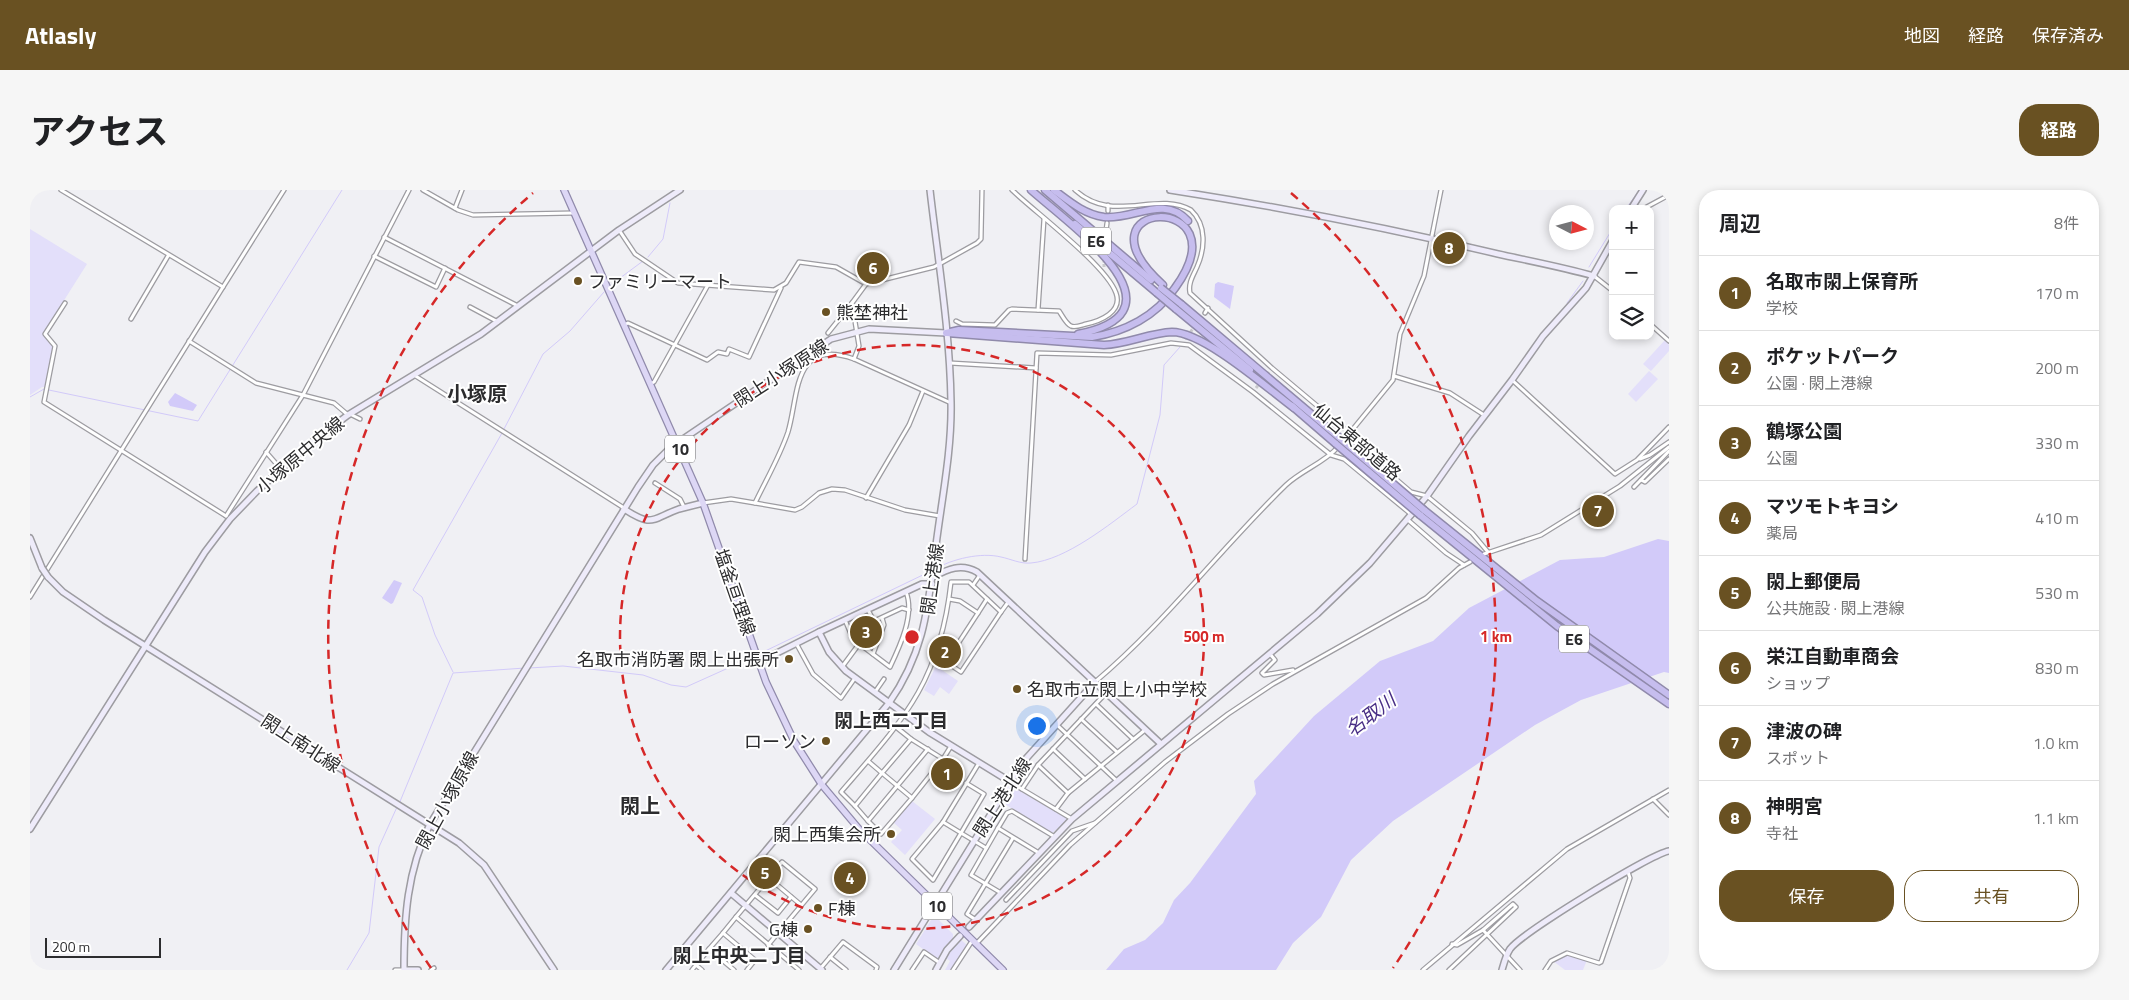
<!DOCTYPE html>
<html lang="ja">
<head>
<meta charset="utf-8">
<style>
  body { margin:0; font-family:"Titillium Web","Noto Sans JP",sans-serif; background:#f6f6f6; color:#202124 }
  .controls { position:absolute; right:15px; top:15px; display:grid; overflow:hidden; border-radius:10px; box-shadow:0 2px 8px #0003 }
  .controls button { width:45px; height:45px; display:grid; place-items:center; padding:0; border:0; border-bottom:1px solid #e0e0e0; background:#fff; color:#202124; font:25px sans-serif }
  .compass { position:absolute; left:1519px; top:15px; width:45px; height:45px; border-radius:50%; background:#fff; box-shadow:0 2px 8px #0003; rotate:96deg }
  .scale { position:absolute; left:15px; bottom:12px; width:116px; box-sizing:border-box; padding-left:5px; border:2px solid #2c2c2e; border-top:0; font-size:14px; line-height:18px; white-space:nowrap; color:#2c2c2e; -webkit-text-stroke:4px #fff; paint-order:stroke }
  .you { position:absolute; left:1006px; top:535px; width:18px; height:18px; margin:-12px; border:4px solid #fff; border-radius:50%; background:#1a73e8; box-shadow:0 0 0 8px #1a73e833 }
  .badge { display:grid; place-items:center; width:32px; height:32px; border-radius:50%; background:#695122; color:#fff; font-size:16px; font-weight:700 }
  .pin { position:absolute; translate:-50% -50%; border:2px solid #fff; box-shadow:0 1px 5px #0006 }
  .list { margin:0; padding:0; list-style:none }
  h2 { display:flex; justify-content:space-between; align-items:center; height:65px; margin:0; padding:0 20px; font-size:21px }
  h2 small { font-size:16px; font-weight:400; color:#757577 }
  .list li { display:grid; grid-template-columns:32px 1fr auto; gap:15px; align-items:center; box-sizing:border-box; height:75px; padding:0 20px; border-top:1px solid #e0e0e0 }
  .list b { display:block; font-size:19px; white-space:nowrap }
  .list p { margin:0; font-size:16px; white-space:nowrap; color:#757577 }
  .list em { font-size:16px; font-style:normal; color:#757577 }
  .actions { display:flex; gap:10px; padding:15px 20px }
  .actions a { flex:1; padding:11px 0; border:1px solid #695122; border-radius:20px; text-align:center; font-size:18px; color:#695122 }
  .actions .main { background:#695122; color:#fff }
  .icon { flex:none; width:28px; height:28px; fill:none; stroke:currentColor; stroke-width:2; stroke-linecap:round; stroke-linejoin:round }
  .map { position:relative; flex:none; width:1639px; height:780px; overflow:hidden; border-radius:20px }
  header { display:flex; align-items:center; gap:30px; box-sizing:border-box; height:70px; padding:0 25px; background:#695122; color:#fff }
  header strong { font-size:24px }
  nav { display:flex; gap:28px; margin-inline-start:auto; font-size:18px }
  .intro { display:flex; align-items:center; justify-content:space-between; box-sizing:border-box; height:120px; padding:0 30px }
  h1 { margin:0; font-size:35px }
  .button { padding:12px 22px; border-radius:20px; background:#695122; color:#fff; font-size:18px; font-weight:700 }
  main { display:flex; gap:30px; padding:0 30px }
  aside { flex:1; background:#fff; border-radius:20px; box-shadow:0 2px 8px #0003 }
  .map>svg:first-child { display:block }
</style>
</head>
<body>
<header>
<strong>Atlasly</strong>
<nav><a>地図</a><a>経路</a><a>保存済み</a></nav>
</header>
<div class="intro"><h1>アクセス</h1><a class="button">経路</a></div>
<main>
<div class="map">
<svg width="1639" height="780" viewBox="0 0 1639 780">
  <rect width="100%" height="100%" fill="#f0f0f4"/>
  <!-- green -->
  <g fill="#e3dffa">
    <polygon points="0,39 57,74 14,142 23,155 16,197 12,197 0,205"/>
    <polygon points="1635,150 1639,155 1639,161 1621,181 1613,174"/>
    <polygon points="1619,181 1628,189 1606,212 1598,204"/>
    <polygon points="836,424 843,434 849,431 852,432 844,459 841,460 824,447 818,434"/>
    <polygon points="906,476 928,491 919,504 910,497 904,506 894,500"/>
    <polygon points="983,597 1036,628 1037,631 1022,643 973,613"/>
    <polygon points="882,611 905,629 875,665 861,652 872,640 864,633"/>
    <polygon points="903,727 906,727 923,744 923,750 911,768 907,769 886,754"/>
    <polygon points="930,749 937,755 921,780 915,780 920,771 916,768"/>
    <polygon points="1539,764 1557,770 1553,780 1535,780 1523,771"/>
  </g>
  <!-- water -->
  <g fill="#d2caf9">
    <polygon points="1188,92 1204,96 1200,119 1184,107 1185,94"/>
    <polygon points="145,203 167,215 163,221 140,216 138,212"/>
    <polygon points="1628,349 1639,351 1639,483 1634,482 1551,510 1505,535 1363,631 1321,670 1291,727 1263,753 1246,780 1076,780 1094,759 1115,750 1133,733 1144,710 1160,693 1226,604 1224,591 1284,526 1350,471 1403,451 1439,418 1530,370 1574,367"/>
    <polygon points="364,390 372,393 363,413 361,414 352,408"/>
  </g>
  <!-- pier -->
  <polygon fill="#f0f0f4" points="1486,390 1513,412 1621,489 1604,495 1559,463 1473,397"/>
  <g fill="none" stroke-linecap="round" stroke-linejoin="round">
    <!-- stream -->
    <g stroke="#d2caf9" stroke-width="1">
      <polyline points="1596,19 1609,0"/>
      <polyline points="618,67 633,49 640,13"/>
      <polyline points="1559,77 1583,38"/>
      <polyline points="582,94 613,71"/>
      <polyline points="1537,113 1553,91"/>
      <polyline points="0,207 14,199 168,231 312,0"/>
      <polyline points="474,239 513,164 540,141 574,102"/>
      <path d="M905 379C922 369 951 362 971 367 981 369 990 374 1001 373 1036 370 1080 334 1107 314L1130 225 1134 175 1150 157"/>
      <polyline points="729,464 901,381"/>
      <polyline points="499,478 533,476 613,485 641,495 656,497 725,466"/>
      <polyline points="423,482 405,445 392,407 383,400 472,243"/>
      <polyline points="369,614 423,483 495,478"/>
      <polyline points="0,767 8,780"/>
      <polyline points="317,780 339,743 349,657 367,617"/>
    </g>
    <!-- street-tunnel -->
    <g stroke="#c9c9cc" stroke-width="3" stroke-dasharray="3 1.5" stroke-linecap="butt">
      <polyline points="1074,77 1074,69"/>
      <polyline points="1155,149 1165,136"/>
      <polyline points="1226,198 1239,182"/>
    </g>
    <defs>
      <g id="street">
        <polyline points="31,0 193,97 254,0"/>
        <polyline points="393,0 428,20 443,25 543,23"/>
        <path d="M1045 0C1083 35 1126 0 1161 20 1177 35 1175 59 1167 77 1163 86 1158 93 1160 103L1242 178 1316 240 1320 250 1381 302 1397 306 1442 343 1458 362"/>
        <polyline points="425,18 432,0"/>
        <polyline points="1613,19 1639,5"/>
        <polyline points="1078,21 1078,15"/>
        <polyline points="589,40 605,64 648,93 744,100 756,93 769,72 806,77 836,94"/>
        <polyline points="1076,41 1077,33"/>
        <polyline points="354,47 488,116"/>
        <polyline points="344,66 406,97 415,78"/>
        <polyline points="1564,86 1583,101"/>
        <polyline points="35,113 15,144 25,156 14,212 196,326"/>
        <polyline points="440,117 468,132"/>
        <polyline points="1008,120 1014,29"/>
        <polyline points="1175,123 1178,118"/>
        <polyline points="101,129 138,66"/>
        <path d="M926 131 932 134 965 135 979 120 982 119 1029 121C1032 125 1036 134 1041 136 1045 138 1052 135 1056 134 1070 131 1093 122 1086 103 1076 75 1006 23 982 0"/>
        <polyline points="1620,134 1639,151"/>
        <polyline points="594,135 598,133 677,170 688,162 697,164 699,159 719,167 751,98"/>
        <polyline points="798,143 822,113"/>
        <polyline points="159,151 226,193 304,213 318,225"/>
        <polyline points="824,169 829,156 822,113 836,94 904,77 947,53 951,49 952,0"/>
        <polyline points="920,173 1006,178"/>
        <polyline points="384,185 594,318"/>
        <polyline points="1364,186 1420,203 1454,225"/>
        <polyline points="1482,190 1585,284 1607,270 1639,237"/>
        <polyline points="620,194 624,192 678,95"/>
        <polyline points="320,224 330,229"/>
        <polyline points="1314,250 1363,190 1370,144 1394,86 1411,0"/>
        <polyline points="236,262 250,278"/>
        <polyline points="1610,269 1620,265 1639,252"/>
        <polyline points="1611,290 1615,292 1639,269"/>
        <polyline points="625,293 650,309 654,317"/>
        <polyline points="1604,297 1639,261"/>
        <polyline points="836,308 879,235 893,201"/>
        <path d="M673 313 701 309 725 313C736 290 750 266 758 242 769 206 762 147 824 169L921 213"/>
        <polyline points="725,313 765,320 772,317 789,303 802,299 815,300 875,320 910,326"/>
        <polyline points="196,326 273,205 379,0"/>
        <polyline points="1378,330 1416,363 1434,375"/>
        <polyline points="1454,364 1511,345 1590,296 1639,257"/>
        <polyline points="995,369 1007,163 1081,165 1141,153 1159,155 1223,202 1301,265 1314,269 1382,325"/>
        <polyline points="943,395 950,385"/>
        <polyline points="0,407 193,97"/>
        <polyline points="919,409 930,411 948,423 957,409"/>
        <polyline points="838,420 844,431 872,418 879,420"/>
        <path d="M815 430 823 449 860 477C870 456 885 424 876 402"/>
        <polyline points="766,453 783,484 811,508 825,488"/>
        <polyline points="843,464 854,435 852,428"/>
        <polyline points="1240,464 1245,470 1232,483 1234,485 1263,480"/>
        <polyline points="907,467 916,472 948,423"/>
        <polyline points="916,472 931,482 971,422"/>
        <polyline points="812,477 829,454"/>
        <path d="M1065 492C1135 433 1191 358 1256 295 1272 280 1294 273 1308 257"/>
        <polyline points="845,502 854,489"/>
        <polyline points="1066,514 1103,549"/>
        <polyline points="1051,529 1087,562"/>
        <polyline points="1027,535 1087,591"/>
        <polyline points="866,537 881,549"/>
        <polyline points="1023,559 1055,589"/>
        <polyline points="913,569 882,608 852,583 881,549 913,569 921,556"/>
        <path d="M838 571 852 583 825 616 811 602C874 529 910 492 921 392H939L971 422 979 411"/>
        <polyline points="1008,575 1038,603"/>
        <polyline points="980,592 1042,629"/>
        <polyline points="936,593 954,604 931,643 913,632 949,573"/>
        <polyline points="992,599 1008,575 1076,503"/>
        <polyline points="1623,609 1639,625"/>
        <polyline points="825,616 838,631 898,559"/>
        <polyline points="1026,619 1038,603 1115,540"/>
        <polyline points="838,631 851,644 882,608"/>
        <polyline points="913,632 882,669 903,690 931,643 956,658"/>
        <polyline points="968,638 941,685 971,703"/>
        <polyline points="1009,663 968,638 977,623 982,621 1025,647"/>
        <polyline points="739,688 771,715"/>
        <polyline points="725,705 748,723 761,707"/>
        <polyline points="976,710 1042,641 1065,633"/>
        <polyline points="706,727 752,672 785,699 738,755"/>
        <polyline points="946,730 937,724 983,648"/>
        <polyline points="946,754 1040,655 1135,572 1198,524 1243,494 1396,408 1429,378 1440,372"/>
        <polyline points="1422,754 1427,755 1453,740 1490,780"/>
        <polyline points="679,759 693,743"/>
        <polyline points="800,767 816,780"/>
        <polyline points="666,775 672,780"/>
        <polyline points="790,779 813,752 847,777 846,780"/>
        <polyline points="365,780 374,780"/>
        <polyline points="401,780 404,778"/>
        <polyline points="662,780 679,759 704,780"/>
        <polyline points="717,780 725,770 693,743 706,727 769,780"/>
        <polyline points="882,780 894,762 910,773"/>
        <polyline points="923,780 942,751"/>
        <polyline points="1393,780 1537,659 1639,600"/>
        <polyline points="1419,780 1486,717 1483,714 1453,740"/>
        <polyline points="1515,780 1521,771 1537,763 1569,773 1571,772 1600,688 1598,682"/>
      </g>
      <g id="secondary">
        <path d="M1140 0C1250 17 1359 38 1468 64 1500 71 1532 77 1564 86"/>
        <polyline points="1601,19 1613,0"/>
        <polyline points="653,249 801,149 839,139 916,143"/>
        <path d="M594 319C623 338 621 329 649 319 657 317 665 315 673 313"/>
        <polyline points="0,348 12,378"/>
        <polyline points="18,387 33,402 74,430 429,653 454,675 524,780"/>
        <path d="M903 387C918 379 931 373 947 382L1131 554"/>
        <polyline points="902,394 892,394 789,442 799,462 816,481 899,542 979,591"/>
        <polyline points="729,472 789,442"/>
        <polyline points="0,639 175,362 200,329 227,301 282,252 318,225 451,144 589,40 650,0"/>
        <polyline points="701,703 792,780"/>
        <polyline points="909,708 993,572 1065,492"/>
        <polyline points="939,737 1042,629 1287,424 1340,373 1397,306 1439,246 1482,190 1513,146 1556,98 1583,50"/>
        <path d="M374 780C374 728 377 681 400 634L608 297 623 275 642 256"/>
        <polyline points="374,780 388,780"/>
        <path d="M636 780 859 513C895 462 898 416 906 355 912 308 922 259 921 212 920 141 908 70 900 0"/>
        <polyline points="864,780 901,720"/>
        <polyline points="906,780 917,760 930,746"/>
        <path d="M1472 780C1474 773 1476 765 1480 759 1493 742 1619 665 1639 661"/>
      </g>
      <polyline id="primary" points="534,0 673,313 736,492 764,551 792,595 829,639 973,780"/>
      <g id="highway">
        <path d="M1001 0C1039 34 1164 121 1048 144"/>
        <polyline points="1015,0 1121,90"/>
        <path d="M1024 0C1040 12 1054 24 1074 27 1104 30 1134 4 1158 31"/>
        <polyline points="1045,34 1127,103"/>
        <polyline points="1151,114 1311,249"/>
        <polyline points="1146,119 1220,180"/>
        <path d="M916 143 929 140 1062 147C1095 142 1126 126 1145 98 1216 0 1037 8 1133 95"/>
        <path d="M917 143 1074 155C1098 154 1119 143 1142 142 1174 142 1237 198 1264 218"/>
        <polyline points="1262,216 1306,254"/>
        <polyline points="1394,320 1507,411 1639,505"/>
        <polyline points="1390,325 1527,436 1639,514"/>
      </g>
    </defs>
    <!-- street casing -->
    <use href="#street" stroke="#9d9ca1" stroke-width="5.5"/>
    <!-- secondary casing -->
    <use href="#secondary" stroke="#9d9ca1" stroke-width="8"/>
    <!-- primary casing -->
    <use href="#primary" stroke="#908aab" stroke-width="8"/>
    <!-- highway casing -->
    <use href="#highway" stroke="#908aab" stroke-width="9"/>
    <!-- street -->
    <use href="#street" stroke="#fff" stroke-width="3"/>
    <!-- secondary -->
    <use href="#secondary" stroke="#eeebfa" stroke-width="5"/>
    <!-- primary -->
    <use href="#primary" stroke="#ddd7f5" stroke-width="5.5"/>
    <!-- highway -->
    <use href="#highway" stroke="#c6bdee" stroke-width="6"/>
    <defs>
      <g id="secondary-bridge">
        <polyline points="642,256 653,249"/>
        <polyline points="12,378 18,387"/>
      </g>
      <g id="highway-bridge">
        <polyline points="1131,98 1151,114"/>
        <polyline points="1127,103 1146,119"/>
        <polyline points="1311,249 1394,320"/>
        <polyline points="1306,254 1390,325"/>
      </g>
    </defs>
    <!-- secondary-bridge casing -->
    <use href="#secondary-bridge" stroke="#9d9ca1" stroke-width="8" stroke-linecap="butt"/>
    <!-- highway-bridge casing -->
    <use href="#highway-bridge" stroke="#908aab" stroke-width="9" stroke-linecap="butt"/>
    <!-- secondary-bridge -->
    <use href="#secondary-bridge" stroke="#eeebfa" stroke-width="5"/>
    <!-- highway-bridge -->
    <use href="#highway-bridge" stroke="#c6bdee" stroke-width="6"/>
  </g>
  <!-- distance rings -->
  <g fill="none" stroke="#d62828" stroke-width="2.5" stroke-dasharray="9 6">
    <circle cx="882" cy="447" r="292"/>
    <path d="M401 778A584 584 0 0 1 503 3M1261 3A584 584 0 0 1 1363 778"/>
  </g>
  <!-- markers -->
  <g fill="#695122" stroke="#fff" stroke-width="2">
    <circle cx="548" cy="91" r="5"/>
    <circle cx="796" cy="122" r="5"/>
    <circle cx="759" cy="469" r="5"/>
    <circle cx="987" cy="499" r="5"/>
    <circle cx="796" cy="551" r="5"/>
    <circle cx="861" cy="644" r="5"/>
    <circle cx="788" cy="718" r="5"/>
    <circle cx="778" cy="739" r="5"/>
  </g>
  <g text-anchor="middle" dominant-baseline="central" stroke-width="4" stroke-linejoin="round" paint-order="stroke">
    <!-- shield labels -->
    <g fill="#fff" stroke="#6b6b6d" stroke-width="1">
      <rect x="1051" y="37.5" width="30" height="27" rx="4"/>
      <rect x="635" y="245.5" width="30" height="27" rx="4"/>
      <rect x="1529" y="435.5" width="30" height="27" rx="4"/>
      <rect x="892" y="702.5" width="30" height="27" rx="4"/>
    </g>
    <g font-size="16" font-weight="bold" fill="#2c2c2e">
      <text x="1066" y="51">E6</text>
      <text x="650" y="259">10</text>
      <text x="1544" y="449">E6</text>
      <text x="907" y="716">10</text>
    </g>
    <!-- poi labels -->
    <g font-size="18" fill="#2c2c2e" stroke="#fff" text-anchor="start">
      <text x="558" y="91">ファミリーマート</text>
      <text x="806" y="122">熊埜神社</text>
      <text x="749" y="469" text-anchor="end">名取市消防署 閖上出張所</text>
      <text x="997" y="499">名取市立閖上小中学校</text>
      <text x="786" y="551" text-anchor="end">ローソン</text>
      <text x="851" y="644" text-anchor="end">閖上西集会所</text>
      <text x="798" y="718">F棟</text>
      <text x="768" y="739" text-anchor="end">G棟</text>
    </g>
    <!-- street labels -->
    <g font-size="18" fill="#2c2c2e" stroke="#fff">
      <text transform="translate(751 183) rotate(-33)">閖上小塚原線</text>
      <text transform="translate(1327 252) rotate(40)">仙台東部道路</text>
      <text transform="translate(270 265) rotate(-40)">小塚原中央線</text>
      <text transform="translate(902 389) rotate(-82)">閖上港線</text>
      <text transform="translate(705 402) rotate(71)">塩釜亘理線</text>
      <text transform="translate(271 553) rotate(33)">閖上南北線</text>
      <text transform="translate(972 607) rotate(-57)">閖上港北線</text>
      <text transform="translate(417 610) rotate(-61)">閖上小塚原線</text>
    </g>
    <!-- water labels -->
    <g font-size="19" font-style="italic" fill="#482e85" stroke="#fff">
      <text transform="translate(1340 524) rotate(-37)">名取川</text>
    </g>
    <!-- neighbourhood labels -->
    <g font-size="19" font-weight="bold" fill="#2c2c2e" stroke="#fff">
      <text x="861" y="529">閖上西二丁目</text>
      <text x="709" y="764">閖上中央二丁目</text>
    </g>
    <!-- quarter labels -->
    <g font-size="20" font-weight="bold" fill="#2c2c2e" stroke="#fff">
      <text x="447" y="203">小塚原</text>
      <text x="610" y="615">閖上</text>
    </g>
  </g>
  <circle cx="882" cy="447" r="8" fill="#d62828" stroke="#fff" stroke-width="2.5"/>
  <g font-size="15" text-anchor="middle" font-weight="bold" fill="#d62828" stroke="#fff" stroke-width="4" stroke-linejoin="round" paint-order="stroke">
    <text x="1174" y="452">500 m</text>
    <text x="1466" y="452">1 km</text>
  </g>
</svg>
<div class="controls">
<button>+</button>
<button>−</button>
<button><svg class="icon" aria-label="layers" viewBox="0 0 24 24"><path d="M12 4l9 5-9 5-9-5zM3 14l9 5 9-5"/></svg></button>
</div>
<svg class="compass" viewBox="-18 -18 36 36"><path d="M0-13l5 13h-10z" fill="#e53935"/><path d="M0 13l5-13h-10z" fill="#757577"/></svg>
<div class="scale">200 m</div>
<div class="you"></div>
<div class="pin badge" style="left:917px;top:584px">1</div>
<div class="pin badge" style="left:915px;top:462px">2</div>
<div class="pin badge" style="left:836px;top:442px">3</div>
<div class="pin badge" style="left:820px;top:688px">4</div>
<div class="pin badge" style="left:735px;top:683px">5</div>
<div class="pin badge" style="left:843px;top:78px">6</div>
<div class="pin badge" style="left:1568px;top:321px">7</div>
<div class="pin badge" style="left:1419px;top:58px">8</div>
</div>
<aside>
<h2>周辺<small>8件</small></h2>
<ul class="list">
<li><span class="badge">1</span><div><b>名取市閖上保育所</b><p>学校</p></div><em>170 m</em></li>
<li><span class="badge">2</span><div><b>ポケットパーク</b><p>公園 · 閖上港線</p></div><em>200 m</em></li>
<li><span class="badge">3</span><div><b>鶴塚公園</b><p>公園</p></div><em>330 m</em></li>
<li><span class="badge">4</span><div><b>マツモトキヨシ</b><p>薬局</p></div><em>410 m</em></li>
<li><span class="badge">5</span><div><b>閖上郵便局</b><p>公共施設 · 閖上港線</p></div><em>530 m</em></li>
<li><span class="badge">6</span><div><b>栄江自動車商会</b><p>ショップ</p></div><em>830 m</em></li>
<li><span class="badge">7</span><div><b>津波の碑</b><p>スポット</p></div><em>1.0 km</em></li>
<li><span class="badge">8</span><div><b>神明宮</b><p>寺社</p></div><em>1.1 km</em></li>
</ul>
<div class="actions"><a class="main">保存</a><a>共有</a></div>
</aside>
</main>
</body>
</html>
